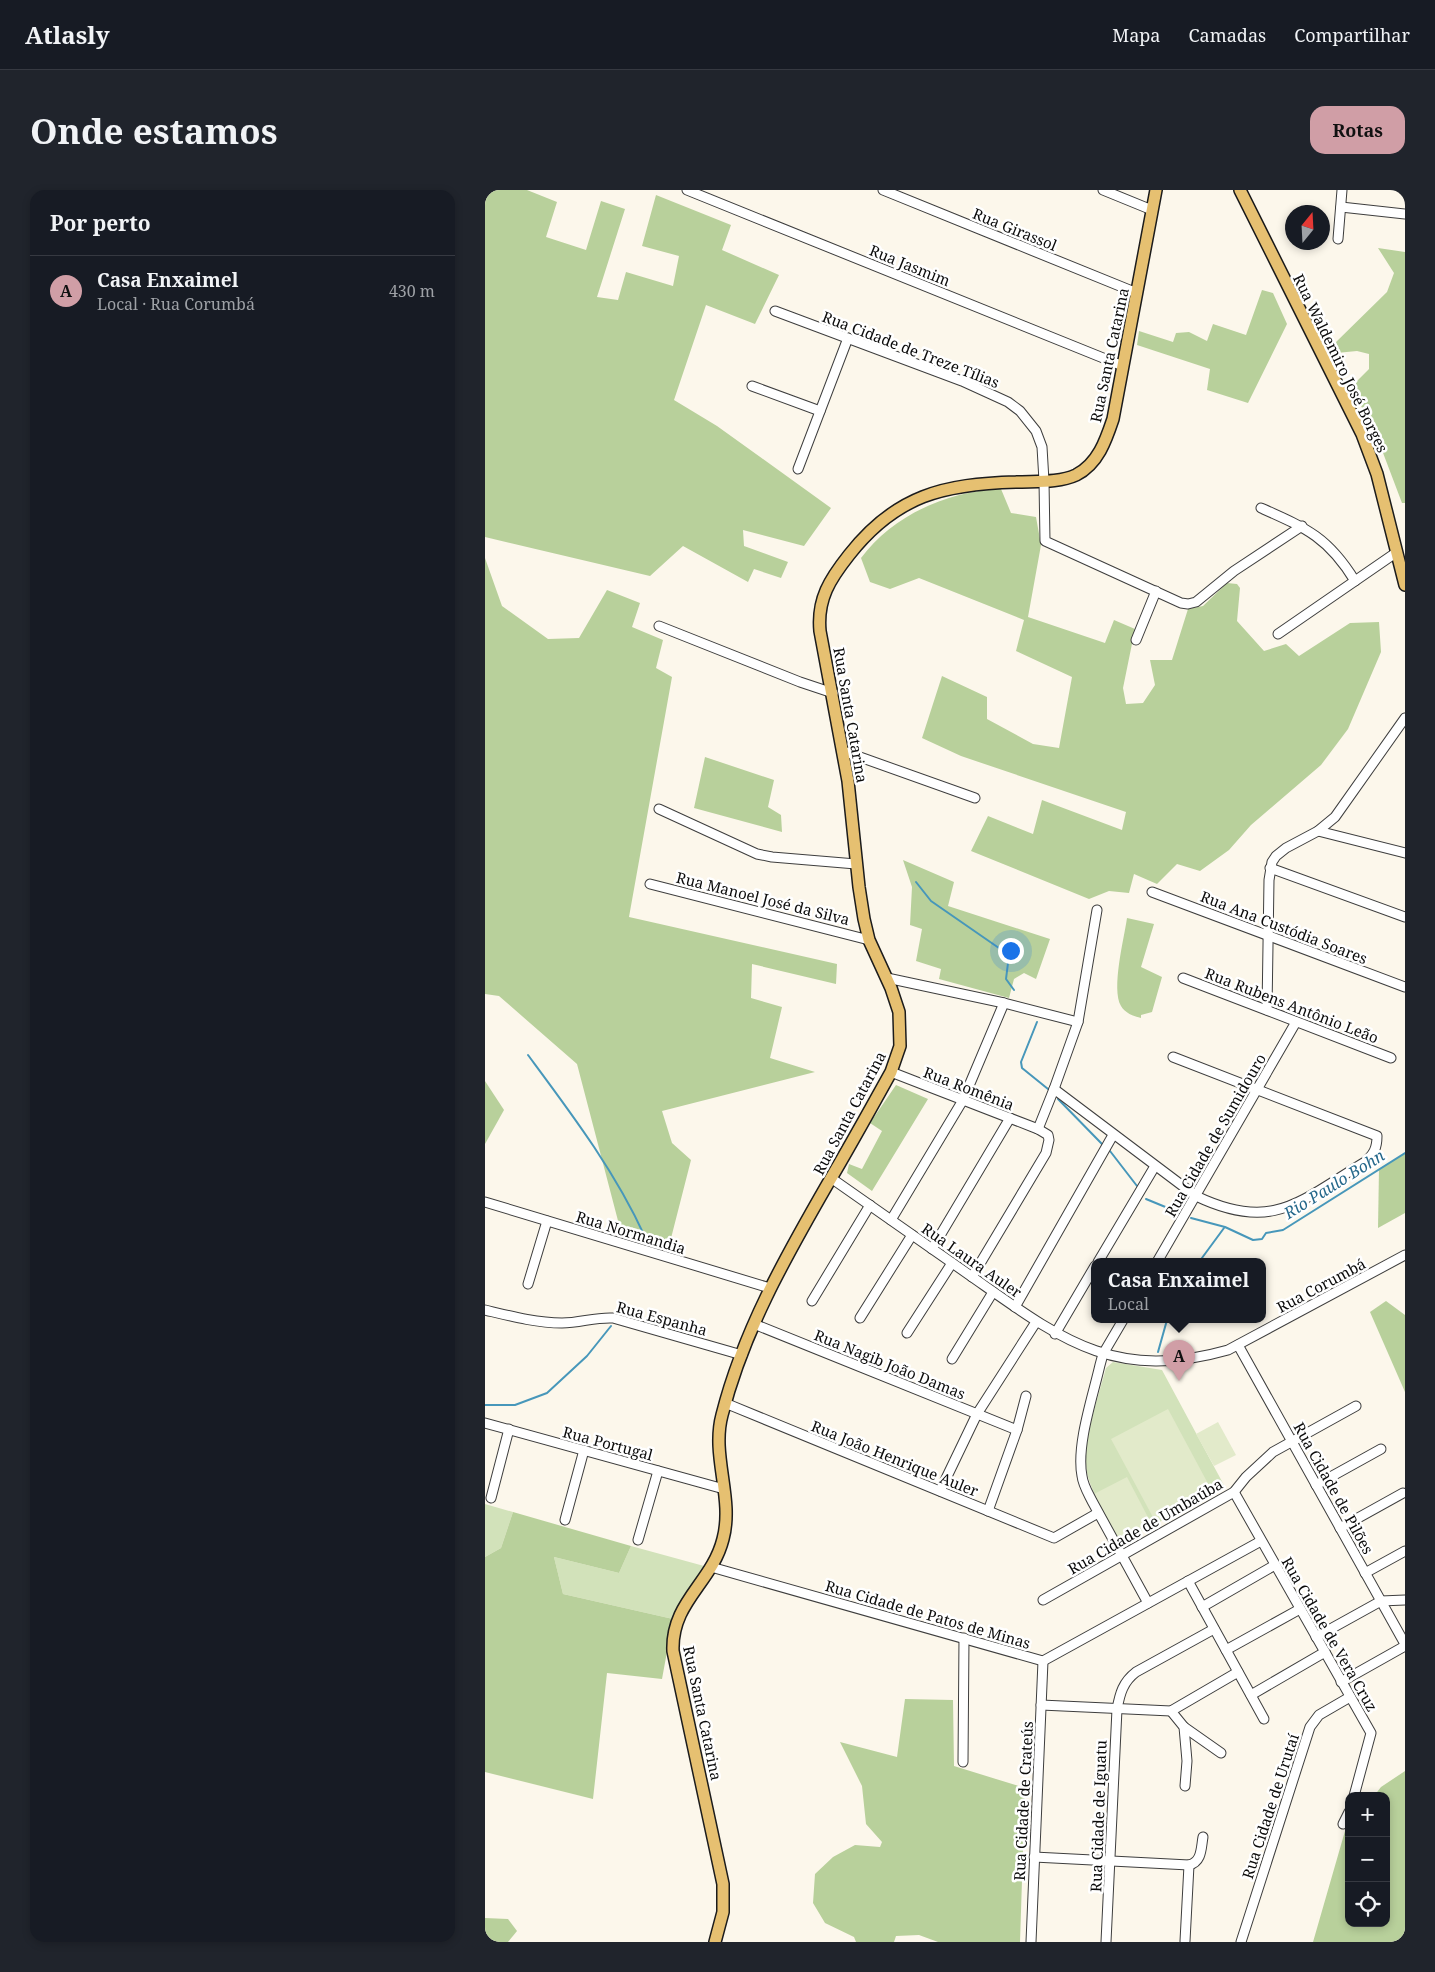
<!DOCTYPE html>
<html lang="pt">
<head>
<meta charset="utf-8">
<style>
  body { margin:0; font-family:"Noto Serif",serif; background:#20242c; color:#f1f3f6 }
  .controls { position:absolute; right:15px; bottom:15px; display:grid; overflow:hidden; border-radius:10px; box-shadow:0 2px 8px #0003 }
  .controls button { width:45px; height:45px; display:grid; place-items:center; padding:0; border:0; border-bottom:1px solid #363941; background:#171b24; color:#f1f3f6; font:25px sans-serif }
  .compass { position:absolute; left:800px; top:15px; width:45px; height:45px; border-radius:50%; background:#171b24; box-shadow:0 2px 8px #0003; rotate:18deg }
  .you { position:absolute; left:525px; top:760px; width:18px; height:18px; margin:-12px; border:4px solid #fff; border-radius:50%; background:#1a73e8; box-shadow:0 0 0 8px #1a73e833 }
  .badge { display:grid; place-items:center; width:32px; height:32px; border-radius:50%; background:#d09ea6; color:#111; font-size:16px; font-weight:700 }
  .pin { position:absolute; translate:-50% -41px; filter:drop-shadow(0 1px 2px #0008) }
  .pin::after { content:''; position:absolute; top:26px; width:18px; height:15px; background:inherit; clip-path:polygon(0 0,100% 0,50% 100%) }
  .popup { position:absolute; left:606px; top:1068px; width:175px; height:65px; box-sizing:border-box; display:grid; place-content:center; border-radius:10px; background:#171b24; filter:drop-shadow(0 1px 4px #0005); font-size:16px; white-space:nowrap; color:#9ea1a6 }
  .popup b { font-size:19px; color:#f1f3f6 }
  .popup::after { content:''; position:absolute; left:50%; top:100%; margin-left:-10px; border:10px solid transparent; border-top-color:#171b24 }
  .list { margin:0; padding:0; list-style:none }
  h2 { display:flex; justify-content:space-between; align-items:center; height:65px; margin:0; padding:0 20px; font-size:21px }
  h2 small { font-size:16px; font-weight:400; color:#9ea1a6 }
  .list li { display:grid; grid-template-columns:32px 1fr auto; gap:15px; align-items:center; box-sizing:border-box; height:70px; padding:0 20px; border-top:1px solid #363941 }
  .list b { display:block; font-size:19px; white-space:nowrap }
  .list p { margin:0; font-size:16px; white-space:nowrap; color:#9ea1a6 }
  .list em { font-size:16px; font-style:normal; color:#9ea1a6 }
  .icon { flex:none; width:28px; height:28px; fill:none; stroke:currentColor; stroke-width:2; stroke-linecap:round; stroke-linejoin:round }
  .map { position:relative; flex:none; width:920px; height:1752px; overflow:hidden; border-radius:15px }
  header { display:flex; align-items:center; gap:30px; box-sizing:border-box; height:70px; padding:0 25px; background:#171b24; border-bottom:1px solid #363941 }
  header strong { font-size:24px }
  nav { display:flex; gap:28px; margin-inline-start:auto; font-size:18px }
  .intro { display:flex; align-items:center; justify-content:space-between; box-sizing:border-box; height:120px; padding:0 30px }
  h1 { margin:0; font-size:35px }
  .button { padding:12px 22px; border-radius:15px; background:#d09ea6; color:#111; font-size:18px; font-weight:700 }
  main { display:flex; gap:30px; padding:0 30px }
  aside { flex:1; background:#171b24; border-radius:15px; box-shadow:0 2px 8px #0003 }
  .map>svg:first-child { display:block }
</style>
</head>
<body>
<header>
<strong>Atlasly</strong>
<nav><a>Mapa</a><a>Camadas</a><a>Compartilhar</a></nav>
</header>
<div class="intro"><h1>Onde estamos</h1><a class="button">Rotas</a></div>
<main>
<aside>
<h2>Por perto<small></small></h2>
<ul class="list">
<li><span class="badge">A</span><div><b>Casa Enxaimel</b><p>Local · Rua Corumbá</p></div><em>430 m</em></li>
</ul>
</aside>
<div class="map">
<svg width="920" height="1752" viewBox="0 0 920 1752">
  <rect width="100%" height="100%" fill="#fcf7eb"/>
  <!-- green -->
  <g fill="#d2e2ba">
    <path d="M628 1172 677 1180 740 1297 635 1353C624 1331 610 1310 603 1287 595 1258 613 1208 621 1178Z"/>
    <polygon points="0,1314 28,1322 16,1358 0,1367"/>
    <polygon points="146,1356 219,1376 188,1429 78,1404 69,1367 134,1383"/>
  </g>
  <!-- forest -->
  <g fill="#b8d09b">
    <polygon points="0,0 42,0 72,12 61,47 101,60 116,11 140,19 112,107 133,110 141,82 188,96 194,66 157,56 171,5 246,35 237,60 294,85 270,134 221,115 189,210 232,236 346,318 319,356 258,340 259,356 303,372 296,388 269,379 263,392 198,356 165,386 0,347"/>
    <polygon points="893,58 920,62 920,313 917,313 892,247 870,204 871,192 884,179 884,164 872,161 851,163 849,154 902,102 909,83"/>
    <polygon points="777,100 788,103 802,134 763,213 722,200 725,179 652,155 654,141 688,152 691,143 704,142 722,151 728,134 761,145"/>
    <path d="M516 299 526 323 551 327 556 355 543 427 620 453 629 430 650 439 638 498 641 514 658 513 670 495 665 470H687L703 419 718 416 742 393 752 394 755 398 752 431 779 461 801 454 814 466 865 433 894 432 896 462 863 539 836 575 766 635 744 660 715 681 692 674 672 694 649 684 644 703 624 701 604 709 486 661 503 626 548 644 557 610 637 640 641 622 476 566 437 548 457 486 502 507V529L548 554 574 558 587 487 531 461 539 430 434 388 405 399 385 392 376 368C408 325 463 301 516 299Z"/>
    <polygon points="0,368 17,416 63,449 94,448 122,400 155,413 147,437 178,450 171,478 187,487 144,727 352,774 351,794 267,774 266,808 297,817 285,868 330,882 177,921 187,953 206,970 183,1060 137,1046 92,874 14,806 0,804"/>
    <polygon points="220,567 289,590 283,617 296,625 297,642 209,618"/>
    <polygon points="418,670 469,692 463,716 565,749 551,789 539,783 529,789 524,808 454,789 456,779 431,771 437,739 425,735 427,697"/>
    <path d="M642 728 669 734 656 777 677 787 667 822 656 825V828C648 826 640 823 636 816 626 799 639 749 642 728Z"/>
    <polygon points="0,891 19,920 0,954"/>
    <polygon points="411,895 443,909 387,1001 362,983 364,974 377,979 397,941 385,933"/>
    <polygon points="920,963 920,1023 893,1038 894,979"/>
    <polygon points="901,1111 920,1125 920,1202 885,1122"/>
    <polygon points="28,1322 146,1356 134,1383 69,1367 78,1404 188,1429 177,1489 122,1483 108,1609 0,1582 0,1367 16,1358"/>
    <polygon points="420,1509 468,1510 469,1576 540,1598 535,1752 453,1752 434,1745 411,1746 409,1752 371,1752 369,1747 340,1733 328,1713 330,1684 348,1667 370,1655 395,1657 397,1652 381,1634 377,1596 355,1552 412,1567"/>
    <polygon points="920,1581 920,1752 828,1752 860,1641 864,1636 864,1733 901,1733 901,1606 889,1606 896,1597"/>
    <polygon points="0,1728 23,1729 32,1741 23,1752 0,1752"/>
  </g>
  <!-- pitch -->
  <g fill="#e2eaca">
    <polygon points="683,1219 727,1301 670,1331 626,1249"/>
    <polygon points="733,1232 751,1265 729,1276 711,1244"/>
    <polygon points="642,1287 666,1333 634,1350 609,1304"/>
  </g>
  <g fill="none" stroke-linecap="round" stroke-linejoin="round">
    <!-- stream -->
    <g stroke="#4797ba" stroke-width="2">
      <polyline points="431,692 446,711 524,765 521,789 529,800"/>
      <polyline points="552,832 536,872 537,878 563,899"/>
      <path d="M43 865C86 923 130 981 160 1047"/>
      <polyline points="573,909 617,954"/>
      <polyline points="625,961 652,996"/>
      <polyline points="661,1009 695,1023"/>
      <polyline points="706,1028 740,1037 768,1050 777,1049 781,1043 798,1040 920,963"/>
      <polyline points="714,1072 739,1038"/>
      <polyline points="673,1162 682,1130"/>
      <polyline points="0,1215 30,1215 62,1203 102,1166 126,1136"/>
    </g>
    <defs>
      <g id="minor">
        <polyline points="202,0 638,176"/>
        <polyline points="398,0 652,103"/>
        <polyline points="618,0 667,20"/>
        <polyline points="856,17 920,24"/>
        <polyline points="853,49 857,0"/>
        <polyline points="290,121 477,191 523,212 535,221 551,241 557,257 559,291 560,351 696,413 703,414 711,412 749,381 817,336"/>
        <polyline points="267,196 335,221"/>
        <polyline points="313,279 363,148"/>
        <path d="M776 318C821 338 843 347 870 391"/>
        <polyline points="174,436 315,492 348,503"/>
        <polyline points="793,444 912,362"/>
        <polyline points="651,450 671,401"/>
        <polyline points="358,561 490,608"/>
        <polyline points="174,619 272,664 287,667 371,674"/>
        <polyline points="833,641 920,663"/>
        <polyline points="785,678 920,727"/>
        <polyline points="165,694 384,750"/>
        <polyline points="667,702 920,797"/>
        <polyline points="402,788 519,813 593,832"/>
        <polyline points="698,788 906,868"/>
        <polyline points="782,820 784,690 787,672 791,666 801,658 833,641 850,627 920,528"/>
        <polyline points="406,882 553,939 563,945 564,950 561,963 487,1087"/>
        <path d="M569 899 711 1006C788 1043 815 1011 880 972 889 964 892 958 892 946L688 867"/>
        <polyline points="553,939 569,899 593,832 612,720"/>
        <path d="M346 988C392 1020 437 1052 483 1084 573 1147 627 1193 743 1160L920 1065"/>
        <polyline points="0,1012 285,1098"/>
        <polyline points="406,1030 478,910 519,813"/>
        <polyline points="447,1059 525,928"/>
        <polyline points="613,1072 670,976"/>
        <polyline points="672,1072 811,832"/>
        <polyline points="43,1094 62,1031"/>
        <polyline points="327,1111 385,1015"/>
        <polyline points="530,1117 628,945"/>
        <path d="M0 1120C25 1126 51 1133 77 1133 95 1133 110 1127 128 1128L257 1165"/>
        <polyline points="375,1128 427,1045"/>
        <path d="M638 1130 618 1164 615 1175C608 1206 591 1255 597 1286 598 1295 603 1303 607 1311L663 1413"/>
        <polyline points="269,1134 532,1240"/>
        <polyline points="422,1143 467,1073"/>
        <polyline points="570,1144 610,1076"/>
        <polyline points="753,1155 920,1454"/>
        <polyline points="467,1169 508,1102"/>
        <polyline points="240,1213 569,1348 613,1323"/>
        <polyline points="0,1233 239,1299"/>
        <polyline points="831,1295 896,1259"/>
        <polyline points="455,1301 492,1224 551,1132"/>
        <polyline points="749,1302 886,1543 869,1606"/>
        <polyline points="6,1308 24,1239"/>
        <polyline points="503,1321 532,1240 541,1206"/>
        <polyline points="80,1330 99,1260"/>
        <polyline points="855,1338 918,1303"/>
        <polyline points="153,1350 173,1281"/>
        <polyline points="226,1377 558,1471 776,1351"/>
        <polyline points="880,1383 920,1361"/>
        <polyline points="703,1391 779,1529"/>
        <polyline points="558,1410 749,1302 761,1287 788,1262 871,1216"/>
        <polyline points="717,1417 790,1375"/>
        <polyline points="831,1447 896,1411 920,1410"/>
        <polyline points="741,1460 815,1419"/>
        <polyline points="856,1492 920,1456"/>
        <polyline points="766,1505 840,1462"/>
        <polyline points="556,1515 686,1521 753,1482"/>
        <polyline points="686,1521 699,1537 702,1571 700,1596"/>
        <polyline points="699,1537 736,1563"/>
        <polyline points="478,1572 479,1448"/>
        <polyline points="858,1634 864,1622"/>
        <path d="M549 1667 704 1675C717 1672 716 1658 718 1647"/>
        <polyline points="700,1751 704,1675"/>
        <polyline points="546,1752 558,1471"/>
        <path d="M621 1752 632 1519C635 1503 638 1492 651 1482L729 1439"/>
        <polyline points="756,1752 825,1537 834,1525 865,1507"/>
      </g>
      <g id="major">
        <polyline points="755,0 877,244 892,284 920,395"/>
        <path d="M230 1752 238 1722V1694L188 1461C186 1412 227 1393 238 1349 249 1308 226 1266 237 1225 258 1142 300 1068 342 995 364 958 385 920 406 882L415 856 414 822 406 798 384 750 379 729 374 697 363 591 335 441C332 409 345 389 364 365 411 305 459 294 531 292 551 291 574 293 591 285 613 274 621 250 628 229L671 0"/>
      </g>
    </defs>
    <!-- minor casing -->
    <use href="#minor" stroke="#3e3e3e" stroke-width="11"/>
    <!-- major casing -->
    <use href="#major" stroke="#1c1c1c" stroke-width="14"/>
    <!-- minor -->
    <use href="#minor" stroke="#fff" stroke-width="9"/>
    <!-- major -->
    <use href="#major" stroke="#e6c071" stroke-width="11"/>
  </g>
  <g text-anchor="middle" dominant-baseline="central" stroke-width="5" stroke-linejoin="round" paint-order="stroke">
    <!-- street labels -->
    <g font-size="15" fill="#0b0b0b" stroke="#fff">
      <text transform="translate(530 39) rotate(22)">Rua Girassol</text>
      <text transform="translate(425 75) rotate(22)">Rua Jasmim</text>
      <text transform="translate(426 159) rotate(21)">Rua Cidade de Treze Tílias</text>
      <text transform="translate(624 165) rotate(-78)">Rua Santa Catarina</text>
      <text transform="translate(856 173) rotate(64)">Rua Waldemiro José Borges</text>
      <text transform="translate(366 525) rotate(80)">Rua Santa Catarina</text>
      <text transform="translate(278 708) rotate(14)">Rua Manoel José da Silva</text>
      <text transform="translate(799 737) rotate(21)">Rua Ana Custódia Soares</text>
      <text transform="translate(807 815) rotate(21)">Rua Rubens Antônio Leão</text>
      <text transform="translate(484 898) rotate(21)">Rua Romênia</text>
      <text transform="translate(364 923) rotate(-62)">Rua Santa Catarina</text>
      <text transform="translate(730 945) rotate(-60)">Rua Cidade de Sumidouro</text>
      <text transform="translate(146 1042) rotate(17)">Rua Normandia</text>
      <text transform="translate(487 1070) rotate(35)">Rua Laura Auler</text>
      <text transform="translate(836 1095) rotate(-28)">Rua Corumbá</text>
      <text transform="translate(177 1128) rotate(15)">Rua Espanha</text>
      <text transform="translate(405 1174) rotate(22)">Rua Nagib João Damas</text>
      <text transform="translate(123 1253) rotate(15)">Rua Portugal</text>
      <text transform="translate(410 1268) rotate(22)">Rua João Henrique Auler</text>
      <text transform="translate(849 1298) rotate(61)">Rua Cidade de Pilões</text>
      <text transform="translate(660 1336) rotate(-30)">Rua Cidade de Umbaúba</text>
      <text transform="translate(443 1424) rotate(16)">Rua Cidade de Patos de Minas</text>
      <text transform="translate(845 1444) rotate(60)">Rua Cidade de Vera Cruz</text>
      <text transform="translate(218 1523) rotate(78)">Rua Santa Catarina</text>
      <text transform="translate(538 1611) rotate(-87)">Rua Cidade de Crateús</text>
      <text transform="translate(785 1616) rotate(-72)">Rua Cidade de Urutaí</text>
      <text transform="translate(613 1626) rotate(-88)">Rua Cidade de Iguatu</text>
    </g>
    <!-- water labels -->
    <g font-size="16" font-style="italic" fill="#25688b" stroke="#fff">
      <text transform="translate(849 994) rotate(-32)">Rio Paulo Bohn</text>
    </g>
  </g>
</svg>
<div class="controls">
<button>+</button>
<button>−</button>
<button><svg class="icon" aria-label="locate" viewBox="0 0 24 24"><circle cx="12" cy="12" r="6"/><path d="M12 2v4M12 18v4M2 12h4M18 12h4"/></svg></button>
</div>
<svg class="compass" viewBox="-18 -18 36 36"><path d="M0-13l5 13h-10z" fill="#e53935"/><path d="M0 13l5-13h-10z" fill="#9ea1a6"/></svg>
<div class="you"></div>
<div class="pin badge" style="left:694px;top:1191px">A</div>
<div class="popup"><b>Casa Enxaimel</b>Local</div>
</div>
</main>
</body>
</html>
